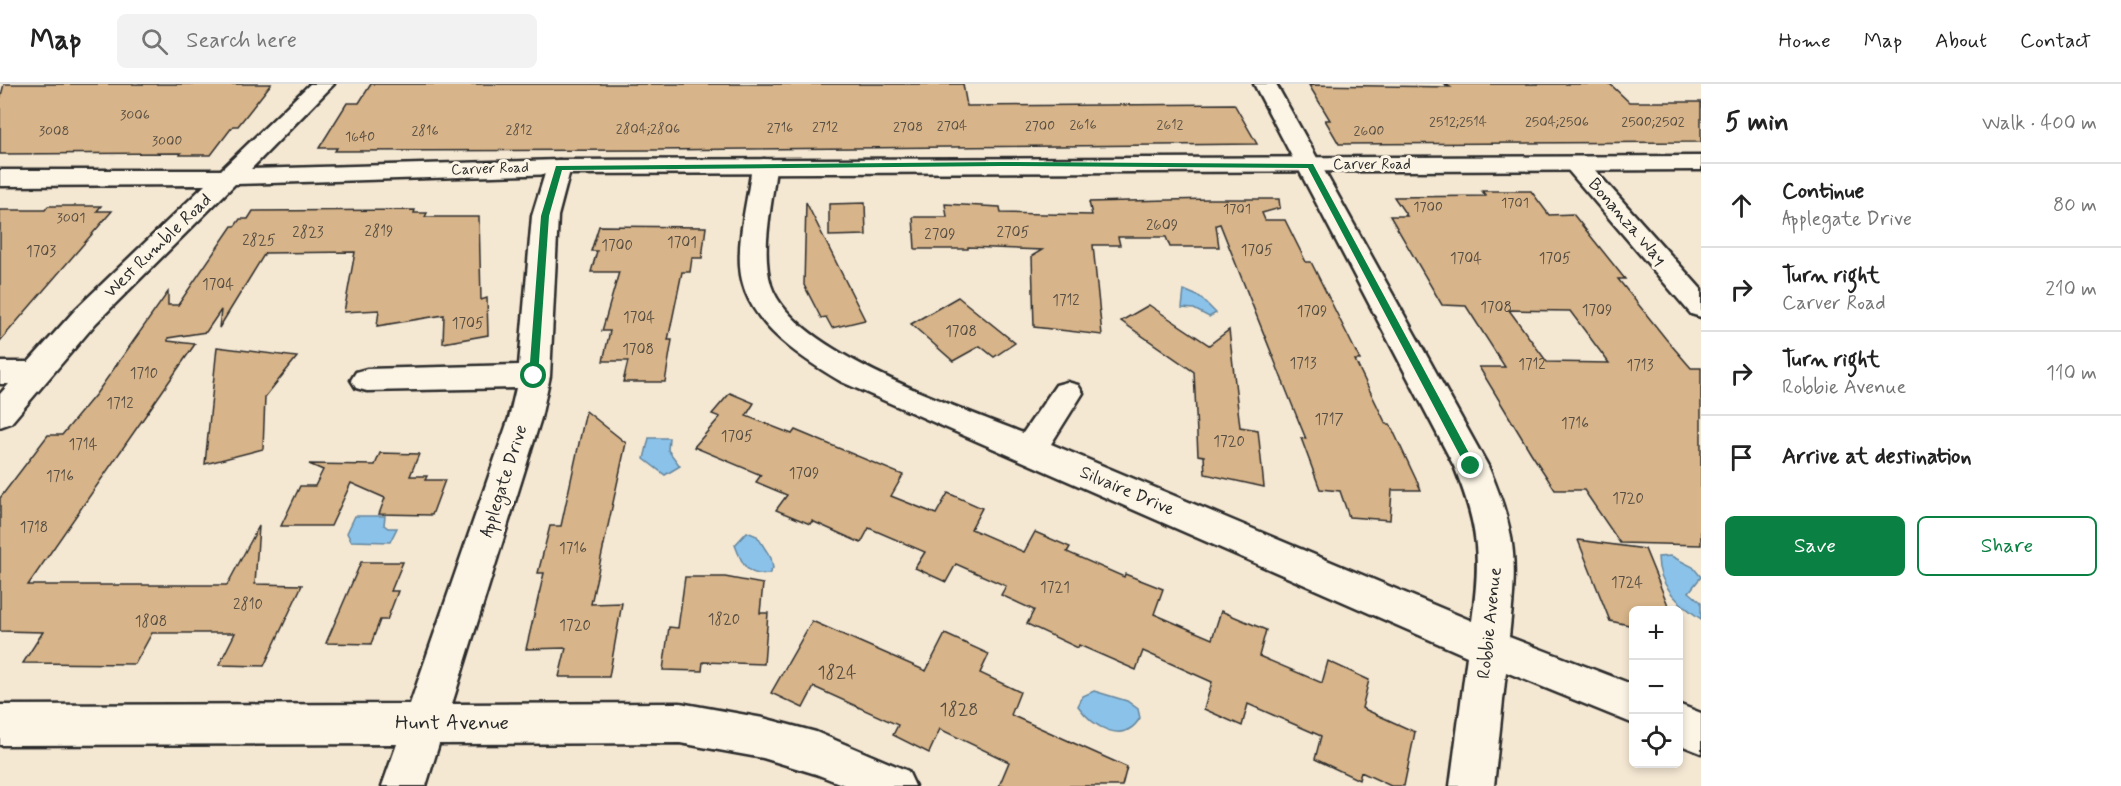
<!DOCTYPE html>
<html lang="en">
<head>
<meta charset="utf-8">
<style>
  body { margin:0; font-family:Mynerve,sans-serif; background:#f2f2f2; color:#222 }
  .controls { position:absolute; right:18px; bottom:18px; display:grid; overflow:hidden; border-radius:9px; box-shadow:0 3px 9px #0003 }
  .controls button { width:54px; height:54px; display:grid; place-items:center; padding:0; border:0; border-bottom:2px solid #e0e0e0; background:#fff; color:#222; font:30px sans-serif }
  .stop { position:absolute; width:18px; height:18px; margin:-14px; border:4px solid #0b8043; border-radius:50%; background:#fff }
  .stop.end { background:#0b8043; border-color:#fff; box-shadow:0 2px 6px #0008 }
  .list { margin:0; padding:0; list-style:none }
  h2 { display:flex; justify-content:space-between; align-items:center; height:78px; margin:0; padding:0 24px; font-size:26px }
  h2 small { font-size:20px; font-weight:400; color:#767676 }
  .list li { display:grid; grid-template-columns:39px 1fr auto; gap:18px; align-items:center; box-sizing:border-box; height:84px; padding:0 24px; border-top:2px solid #e0e0e0 }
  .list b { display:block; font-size:22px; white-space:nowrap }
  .list p { margin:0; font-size:20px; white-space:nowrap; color:#767676 }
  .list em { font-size:20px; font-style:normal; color:#767676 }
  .actions { display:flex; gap:12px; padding:18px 24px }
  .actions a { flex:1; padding:14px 0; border:2px solid #0b8043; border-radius:9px; text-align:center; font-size:21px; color:#0b8043 }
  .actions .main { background:#0b8043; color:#fff }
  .icon { flex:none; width:33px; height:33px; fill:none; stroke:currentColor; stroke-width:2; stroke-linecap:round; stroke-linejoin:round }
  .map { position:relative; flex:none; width:1701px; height:702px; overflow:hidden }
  header { display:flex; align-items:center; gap:36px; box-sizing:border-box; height:84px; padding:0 30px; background:#fff; border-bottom:2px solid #e0e0e0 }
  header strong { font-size:28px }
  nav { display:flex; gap:33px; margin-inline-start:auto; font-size:21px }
  .search { width:420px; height:54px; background:#f2f2f2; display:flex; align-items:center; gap:15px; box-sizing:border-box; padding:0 21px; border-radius:9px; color:#767676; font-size:22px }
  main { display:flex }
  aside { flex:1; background:#fff }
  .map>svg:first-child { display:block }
</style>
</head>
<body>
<header>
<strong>Map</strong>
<div class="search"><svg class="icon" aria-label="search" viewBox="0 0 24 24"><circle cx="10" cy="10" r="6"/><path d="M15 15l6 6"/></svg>Search here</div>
<nav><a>Home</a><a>Map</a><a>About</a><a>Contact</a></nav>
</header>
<main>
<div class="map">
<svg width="1701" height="702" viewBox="0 0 1701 702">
  <rect width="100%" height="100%" fill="#f5e8d3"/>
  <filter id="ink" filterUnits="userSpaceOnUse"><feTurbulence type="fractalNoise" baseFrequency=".0167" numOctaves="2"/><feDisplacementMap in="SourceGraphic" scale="12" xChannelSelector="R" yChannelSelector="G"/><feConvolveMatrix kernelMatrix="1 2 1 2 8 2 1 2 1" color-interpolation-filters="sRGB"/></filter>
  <g filter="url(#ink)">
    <!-- water -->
    <g fill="#8bc2e9" stroke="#65869d" stroke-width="1.5">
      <polygon points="1184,206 1200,213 1216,229 1209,233 1194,225 1182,224"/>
      <polygon points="649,354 669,354 668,366 680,382 665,391 644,375"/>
      <polygon points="355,432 385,432 384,441 388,444 397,444 390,458 351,457 347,449"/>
      <path d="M747 448 757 452 771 474 773 484 769 490C747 493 742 480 735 461Z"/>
      <path d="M1671 472 1693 483 1701 493 1689 508 1701 518V535C1679 520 1658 502 1658 473Z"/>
      <path d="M1094 607 1127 617 1138 625 1140 634C1123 662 1093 643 1078 622L1083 612Z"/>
    </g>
    <!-- building -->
    <g fill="#d7b489" stroke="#2b2b2b" stroke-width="1.5" fill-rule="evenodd">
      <polygon points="4,0 271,0 238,42 233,42 211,71 180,71 181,69 0,70 0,15"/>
      <polygon points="371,0 963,0 967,22 1234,20 1257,60 657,66 335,67 337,64 319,64 347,19 359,19"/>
      <polygon points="1445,0 1610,0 1629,18 1701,18 1701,58 1339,60 1325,36 1330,36 1309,1 1450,3"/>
      <path d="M1482 107H1531L1549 131 1573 130 1625 195H1618L1666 255 1691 284H1701V461L1620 459 1584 406H1555L1531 369 1479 283H1505L1466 222 1442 221 1390 132H1407L1394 113 1486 112ZM1509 226 1570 227 1609 279 1547 278Z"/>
      <polygon points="1209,115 1279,115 1280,124 1262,129 1265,136 1285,136 1306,178 1311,178 1360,276 1355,276 1386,340 1390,340 1421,406 1392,406 1390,436 1349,433 1340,407 1320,405 1301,354 1306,355 1297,333 1220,140 1216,141 1219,163 1170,163 1166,153 1118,153 1120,161 1093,161 1102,251 1034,243 1032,172 1042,166 968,163 968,165 915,165 913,133 947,133 945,120 1000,123 1001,129 1092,131 1089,118"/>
      <polygon points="806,118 865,236 832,244 826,233 821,234 804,201"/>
      <polygon points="865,119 866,151 829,152 829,120"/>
      <polygon points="48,122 101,122 97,127 112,127 0,257 0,126 45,126"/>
      <polygon points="415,126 414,129 427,129 425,133 479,133 481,216 487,214 488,251 443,259 444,231 377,242 379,226 344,228 355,168 265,169 219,244 221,226 206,248 168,254 168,257 195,260 28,501 227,501 259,442 255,500 302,501 264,582 219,581 235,549 152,549 135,580 23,579 43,548 0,547 0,414 48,351 62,351 96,310 168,208 168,221 178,221 232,142 235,142 240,135 248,135 253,127"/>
      <polygon points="599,142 706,143 702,174 692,174 690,188 682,188 668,256 672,256 665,298 623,298 628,277 603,277 610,247 602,247 619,188 591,188 597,167 591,167"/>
      <polygon points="958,213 1015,259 994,273 980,262 953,277 911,240"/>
      <polygon points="1149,221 1209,261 1229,246 1240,343 1258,346 1264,403 1205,390 1204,372 1198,371 1194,288 1121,237"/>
      <polygon points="217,263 297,273 265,313 263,365 205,380"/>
      <polygon points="730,309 754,319 746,332 792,350 795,346 903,391 891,412 936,430 948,409 982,424 971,445 1024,468 1035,448 1070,463 1067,468 1124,493 1125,490 1163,505 1154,530 1212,555 1221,527 1266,546 1259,572 1322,599 1328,577 1369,596 1362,624 1415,648 1404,702 1391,702 1361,688 1359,696 1315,675 1321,652 1248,620 1242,642 1204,625 1212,598 1143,567 1136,586 1079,561 1078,564 1027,540 1034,526 1001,511 1006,502 956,480 946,498 915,484 925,468 869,444 861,459 812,437 810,440 776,426 787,411 756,398 761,391 694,363 720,333 712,330"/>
      <polygon points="586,327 626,359 591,520 622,519 609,593 559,593 566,564 526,565 544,489 538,489 550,442 561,442"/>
      <polygon points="380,369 419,370 410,392 427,392 425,396 445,396 432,431 379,430 385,414 351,399 331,442 281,442 300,402 315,402 323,386 309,380 375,381"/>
      <polygon points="1578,456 1645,465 1670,526 1634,526 1634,542 1610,537"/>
      <polygon points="361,478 403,478 391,507 398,507 387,536 380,536 371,560 326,559"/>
      <polygon points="685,493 725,493 763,500 760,529 768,529 764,580 703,578 702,587 663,586 669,543 678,544"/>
      <polygon points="812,537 926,587 945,550 989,570 980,589 1020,608 1011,631 1127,683 1122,702 999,702 1009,678 940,645 929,669 893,651 898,641 814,603 803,624 771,609"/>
    </g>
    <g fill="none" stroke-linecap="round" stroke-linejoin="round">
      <defs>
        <g id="street">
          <path d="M1254 0H1276L1488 382C1518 451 1517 480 1509 553L1634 601V640L1506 588 1494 702H1450L1467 572 842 298C799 273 743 237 740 182 738 149 748 115 752 82L755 77 764 75 773 77 776 82C773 119 760 164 771 201 793 269 960 323 1023 349L1056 301 1067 298 1078 301 1083 309 1051 360 1472 537C1481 472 1479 444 1454 382Z"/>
          <polygon points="1576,73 1585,75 1701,205 1701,233 1691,230 1567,85 1564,80 1567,75"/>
          <polygon points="559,76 568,78 571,83 558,132 550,292 541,334 452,620 680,619 763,634 816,648 908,687 915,702 847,702 816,690 763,674 680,659 439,660 426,702 382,702 397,660 0,661 0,621 410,620 509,334 516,304 367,307 356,304 351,296 356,288 367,285 519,281 532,132 547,83 550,78"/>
          <polygon points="0,278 34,278 45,281 50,289 45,297 34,300 0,300"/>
          <polygon points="1678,620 1701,629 1701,669 1678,660"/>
        </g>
        <polygon id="secondary" points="310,0 334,0 251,85 559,76 1701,72 1701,86 559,90 235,100 96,239 11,339 0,343 0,310 76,225 205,101 0,102 0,86 221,86"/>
      </defs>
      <!-- street casing -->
      <use href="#street" stroke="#2b2b2b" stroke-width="5"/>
      <!-- secondary casing -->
      <use href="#secondary" stroke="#2b2b2b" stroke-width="5"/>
      <!-- street -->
      <use href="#street" fill="#fcf5e5" fill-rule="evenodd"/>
      <!-- secondary -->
      <use href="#secondary" fill="#fcf5e5" fill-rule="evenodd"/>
    </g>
  </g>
  <!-- route -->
  <polygon fill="#0b8043" points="1001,78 1313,80 1476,382 1474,385 1467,385 1308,84 1001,82 562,86 549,132 538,292 534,295 529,292 541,132 556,82"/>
  <g text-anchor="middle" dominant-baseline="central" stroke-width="6" stroke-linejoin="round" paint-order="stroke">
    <!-- far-number labels -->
    <g font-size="14" fill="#564d42">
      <text x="135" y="31">3006</text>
      <text x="1458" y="38">2512;2514</text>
      <text x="1557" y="38">2504;2506</text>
      <text x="1653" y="38">2500;2502</text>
      <text x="1083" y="41">2616</text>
      <text x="1170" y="41">2612</text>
      <text x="952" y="42">2704</text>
      <text x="1040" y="42">2700</text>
      <text x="825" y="43">2712</text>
      <text x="908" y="43">2708</text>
      <text x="780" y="44">2716</text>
      <text x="648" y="45">2804;2806</text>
      <text x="519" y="46">2812</text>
      <text x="54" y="47">3008</text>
      <text x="425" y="47">2816</text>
      <text x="1369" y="47">2600</text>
      <text x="360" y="53">1640</text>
      <text x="167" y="57">3000</text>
      <text x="1515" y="119">1701</text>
      <text x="1428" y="123">1700</text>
      <text x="1237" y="125">1701</text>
      <text x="71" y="134">3001</text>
    </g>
    <!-- far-street labels -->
    <g font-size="15" fill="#2b2b2b" stroke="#fcf5e5">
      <text x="1372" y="81">Carver Road</text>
      <text transform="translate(490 85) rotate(-2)">Carver Road</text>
    </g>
    <!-- number labels -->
    <g font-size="15" fill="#564d42">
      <text x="1162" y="142">2609</text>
      <text x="379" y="148">2819</text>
      <text x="308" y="149">2823</text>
      <text x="1013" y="149">2705</text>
      <text x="940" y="151">2709</text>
      <text x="259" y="157">2825</text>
      <text x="682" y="159">1701</text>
      <text x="617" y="162">1700</text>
      <text x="1257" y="167">1705</text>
      <text x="41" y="168">1703</text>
      <text x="1466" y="175">1704</text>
      <text x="1555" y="175">1705</text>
      <text x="218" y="201">1704</text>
      <text x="1066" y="217">1712</text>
      <text x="1496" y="224">1708</text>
      <text x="1597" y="227">1709</text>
      <text x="1312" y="228">1709</text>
      <text x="639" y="234">1704</text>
      <text x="468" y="240">1705</text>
      <text x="961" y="248">1708</text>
      <text x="638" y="266">1708</text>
      <text x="1303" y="280">1713</text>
      <text x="1532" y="281">1712</text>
      <text x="1640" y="282">1713</text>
      <text x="144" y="290">1710</text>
      <text x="120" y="320">1712</text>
      <text x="1329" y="336">1717</text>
      <text x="1575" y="340">1716</text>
      <text x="737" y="353">1705</text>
      <text x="1229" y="358">1720</text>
      <text x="83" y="361">1714</text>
      <text x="804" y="390">1709</text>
      <text x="60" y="393">1716</text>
      <text x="1628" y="415">1720</text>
      <text x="34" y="444">1718</text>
      <text x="573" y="465">1716</text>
      <text x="1627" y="499">1724</text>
      <text x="1055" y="504">1721</text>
      <text x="248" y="521">2810</text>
      <text x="724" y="536">1820</text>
      <text x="151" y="538">1808</text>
      <text x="575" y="542">1720</text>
    </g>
    <!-- street labels -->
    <g font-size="18" fill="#2b2b2b" stroke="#fcf5e5">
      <text transform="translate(1627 138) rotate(49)">Bonanza Way</text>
      <text transform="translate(158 162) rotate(-44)">West Rumble Road</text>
      <text transform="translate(504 397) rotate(-72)">Applegate Drive</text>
      <text transform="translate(1127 407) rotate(23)">Silvaire Drive</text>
      <text transform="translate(1490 539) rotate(-84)">Robbie Avenue</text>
    </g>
    <!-- near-number labels -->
    <g font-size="18" fill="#564d42">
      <text x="837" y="589">1824</text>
      <text x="959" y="626">1828</text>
    </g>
    <!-- near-street labels -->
    <g font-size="21" fill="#2b2b2b" stroke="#fcf5e5">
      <text x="452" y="639">Hunt Avenue</text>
    </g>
  </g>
</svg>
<div class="controls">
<button>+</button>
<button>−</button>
<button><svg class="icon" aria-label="locate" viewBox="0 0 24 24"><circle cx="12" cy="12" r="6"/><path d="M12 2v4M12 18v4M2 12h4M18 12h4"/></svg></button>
</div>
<div class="stop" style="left:534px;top:292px"></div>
<div class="stop end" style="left:1471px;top:382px"></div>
</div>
<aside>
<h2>5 min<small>Walk · 400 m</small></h2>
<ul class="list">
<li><svg class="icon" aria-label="ahead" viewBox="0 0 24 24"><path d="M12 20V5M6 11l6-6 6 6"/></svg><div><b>Continue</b><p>Applegate Drive</p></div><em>80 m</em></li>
<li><svg class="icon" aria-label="right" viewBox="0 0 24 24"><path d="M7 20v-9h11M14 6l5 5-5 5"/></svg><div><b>Turn right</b><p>Carver Road</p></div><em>210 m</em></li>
<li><svg class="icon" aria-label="right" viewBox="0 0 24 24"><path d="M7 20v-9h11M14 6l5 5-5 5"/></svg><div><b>Turn right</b><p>Robbie Avenue</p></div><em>110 m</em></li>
<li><svg class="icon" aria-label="arrive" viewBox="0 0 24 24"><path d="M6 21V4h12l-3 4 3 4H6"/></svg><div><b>Arrive at destination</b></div></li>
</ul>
<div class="actions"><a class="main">Save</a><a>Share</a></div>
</aside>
</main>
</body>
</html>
